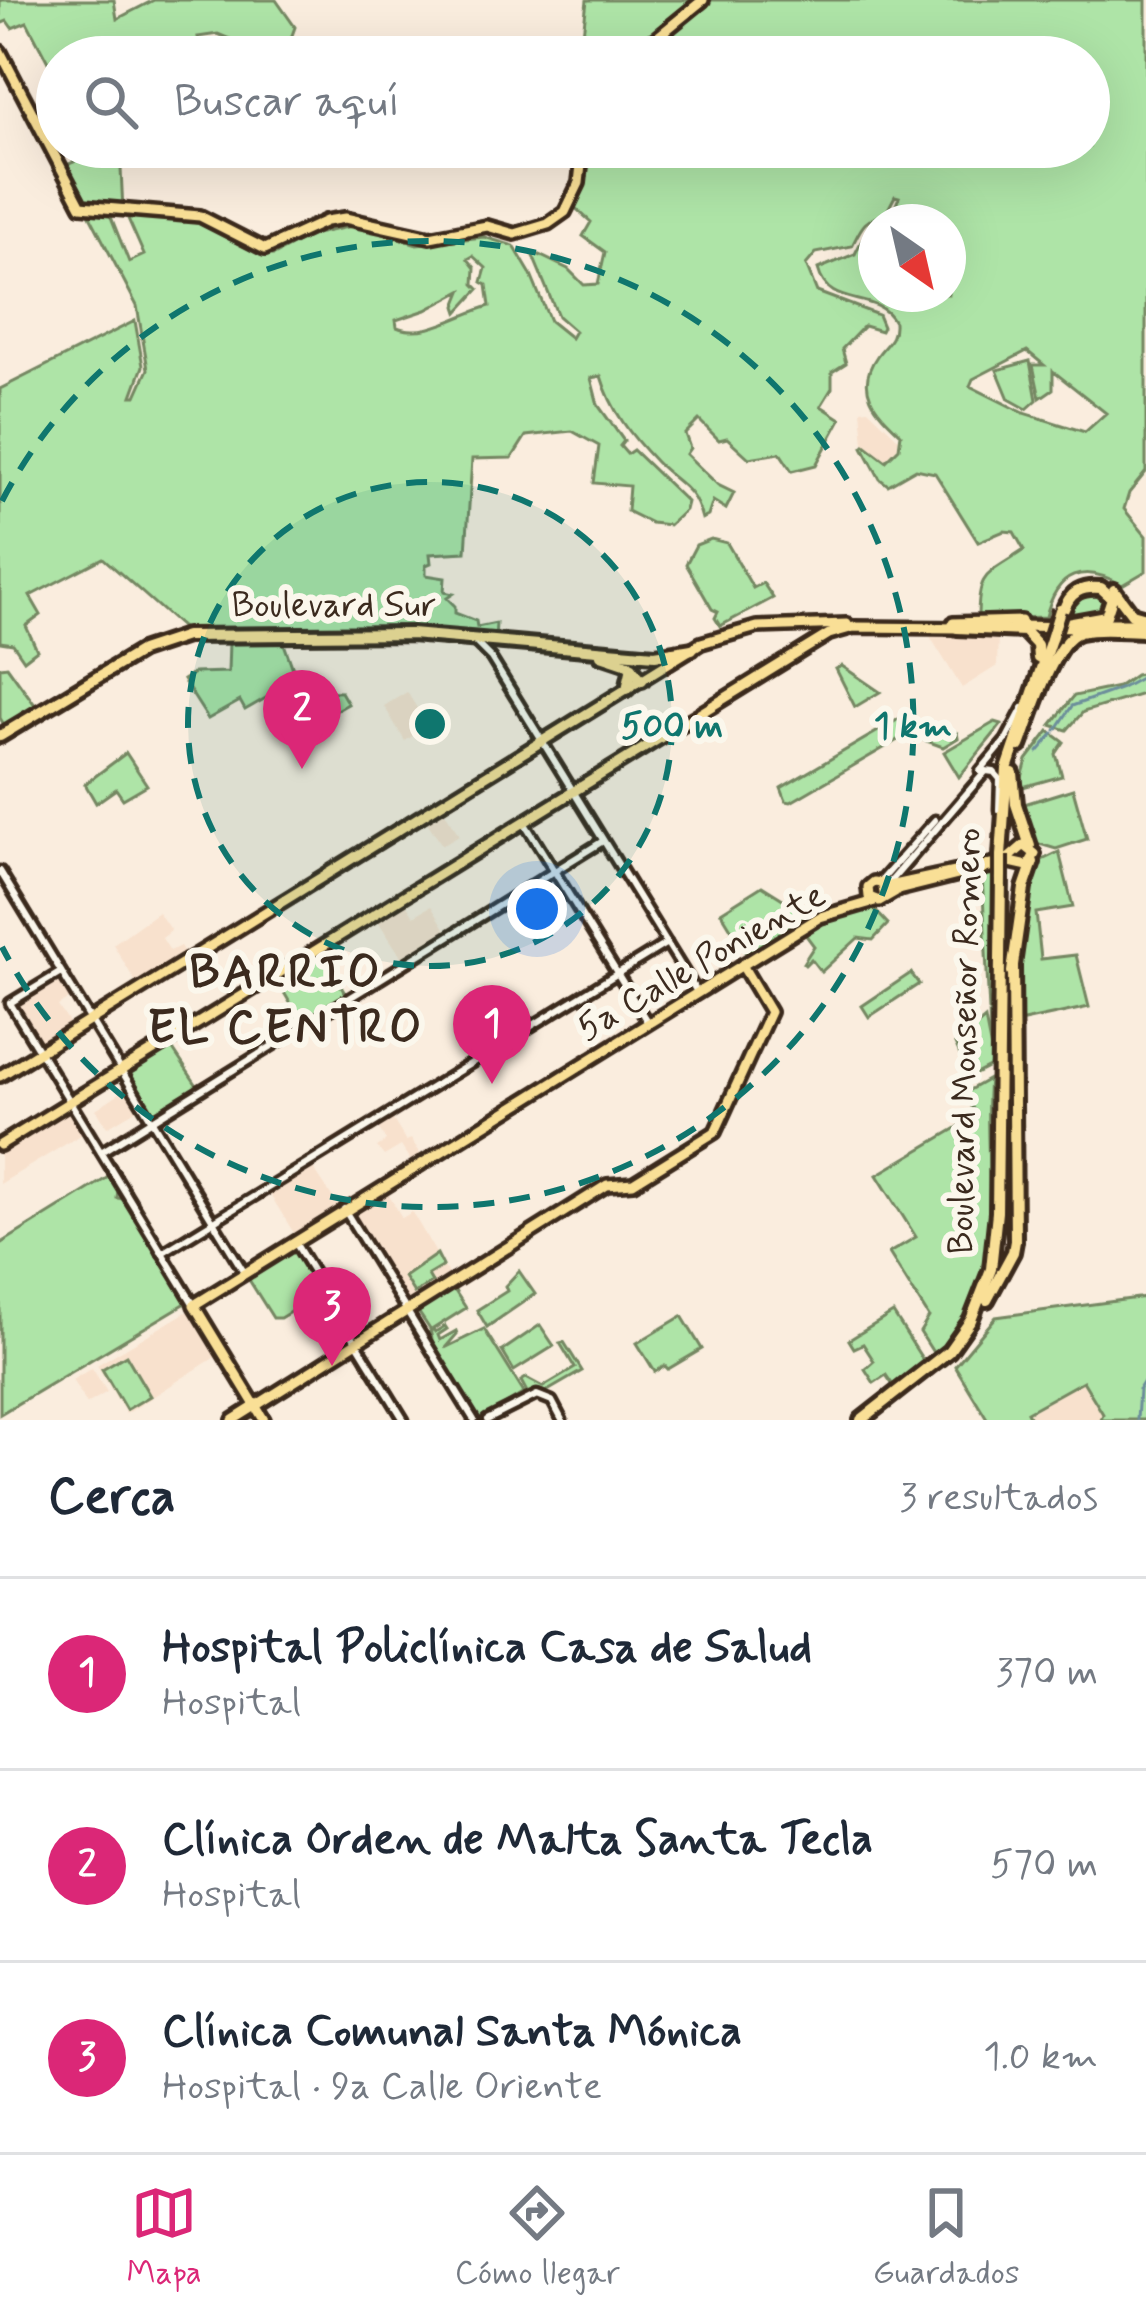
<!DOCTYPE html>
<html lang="es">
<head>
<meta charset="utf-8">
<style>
  body { margin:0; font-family:Mynerve,sans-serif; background:#f6f6f7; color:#1f2937 }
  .compass { position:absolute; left:858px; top:204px; width:108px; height:108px; border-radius:50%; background:#fff; box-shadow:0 12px 48px #0002; rotate:146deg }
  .you { position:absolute; left:537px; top:909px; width:42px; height:42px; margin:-30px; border:9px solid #fff; border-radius:50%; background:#1a73e8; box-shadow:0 0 0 18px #1a73e833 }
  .badge { display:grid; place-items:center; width:78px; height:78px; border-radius:50%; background:#db2777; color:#fff; font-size:39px; font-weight:700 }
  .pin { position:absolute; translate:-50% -99px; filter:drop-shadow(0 3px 6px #0008) }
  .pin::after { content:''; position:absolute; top:63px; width:42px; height:36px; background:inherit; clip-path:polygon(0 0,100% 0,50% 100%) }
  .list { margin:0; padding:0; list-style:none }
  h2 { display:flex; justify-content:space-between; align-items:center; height:156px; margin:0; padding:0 48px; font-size:51px }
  h2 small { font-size:39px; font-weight:400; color:#747a83 }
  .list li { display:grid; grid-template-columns:78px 1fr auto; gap:36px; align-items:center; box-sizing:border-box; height:192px; padding:0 48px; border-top:3px solid #e0e1e3 }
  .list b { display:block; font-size:45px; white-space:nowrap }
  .list p { margin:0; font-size:39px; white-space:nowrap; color:#747a83 }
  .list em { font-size:39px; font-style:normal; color:#747a83 }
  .icon { flex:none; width:66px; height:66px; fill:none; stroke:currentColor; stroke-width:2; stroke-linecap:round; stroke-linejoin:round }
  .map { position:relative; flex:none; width:1146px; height:1420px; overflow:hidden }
  .search { position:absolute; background:#fff; box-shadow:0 12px 48px #0002; left:36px; right:36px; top:36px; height:132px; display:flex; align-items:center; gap:30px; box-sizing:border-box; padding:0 42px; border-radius:66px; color:#747a83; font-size:45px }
  .sheet { height:732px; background:#fff }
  nav { display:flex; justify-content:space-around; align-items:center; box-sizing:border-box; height:168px; border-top:3px solid #e0e1e3; background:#fff; font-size:33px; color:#747a83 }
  nav a { display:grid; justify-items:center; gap:6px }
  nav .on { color:#db2777 }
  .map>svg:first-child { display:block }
</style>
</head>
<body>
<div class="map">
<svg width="1146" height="1420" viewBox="0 0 1146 1420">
  <rect width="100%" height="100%" fill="#faedde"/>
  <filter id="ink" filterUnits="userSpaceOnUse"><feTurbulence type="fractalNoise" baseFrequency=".00833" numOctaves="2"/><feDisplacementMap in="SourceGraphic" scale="24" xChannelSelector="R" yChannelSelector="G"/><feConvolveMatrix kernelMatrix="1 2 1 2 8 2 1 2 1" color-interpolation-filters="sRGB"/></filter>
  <g filter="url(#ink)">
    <!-- built -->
    <g fill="#f8e1cd">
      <polygon points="868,409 899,439 897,449 886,461 864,443 861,410"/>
      <polygon points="929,635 998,636 997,666 962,688"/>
      <polygon points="407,692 428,726 405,741 384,706"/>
      <polygon points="443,809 459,835 442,845 425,819"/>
      <polygon points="404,900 414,916 431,906 448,933 404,961 378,921 380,915"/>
      <polygon points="158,912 171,931 162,938 170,951 180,946 189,960 139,988 113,944"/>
      <polygon points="61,973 74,996 58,1006 73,1029 42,1050 12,1004"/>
      <polygon points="127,1088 139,1108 107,1127 96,1109"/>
      <polygon points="69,1109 84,1133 0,1184 0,1150"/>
      <polygon points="390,1115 406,1141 411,1139 422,1157 412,1163 401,1146 384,1156 377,1147 386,1141 376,1124"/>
      <polygon points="311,1165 339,1207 295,1235 268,1191"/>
      <polygon points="385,1188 402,1218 412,1212 451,1279 408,1306 349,1211"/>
      <polygon points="193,1308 220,1354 126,1414 97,1365"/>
      <polygon points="92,1368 107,1392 87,1404 72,1380"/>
      <polygon points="1082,1380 1102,1413 1101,1420 1033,1420 1028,1413"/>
    </g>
    <!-- green -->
    <g fill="#aee4a7" stroke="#748762" stroke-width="3" fill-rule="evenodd">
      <polygon points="0,0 114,0 117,19 154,0 276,0 295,27 290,41 295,57 191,57 237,50 237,42 218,34 198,37 200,45 168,57 121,57 117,42 76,53 77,57 57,57 57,68 50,66 27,22 12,28 7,21 0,24"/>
      <polygon points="587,0 703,0 631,56 587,57 581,52"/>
      <path d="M712 0H1146V472L1129 493 1124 509 1146 536V571L1122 585C1084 563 1056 572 1046 617L978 619C978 571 986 576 1024 550L1014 532 1004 531 978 542 935 473 916 469 888 485 880 479 863 447 865 445 886 461 899 448 901 434C878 412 853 390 877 356 886 343 895 340 894 322 876 288 829 312 818 269L855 254 869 226H876V294H948V222H889L899 197 895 196 885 215C864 218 861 228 852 246L816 253 806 265 817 292 878 315 883 327 881 331 864 326 842 349 846 363 832 372V388L821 406 841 419 816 465 792 471 780 453 749 458 727 438 719 440 699 420 685 434 690 448 686 454 718 485 734 493 726 509 713 501 708 516 702 519C694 486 677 484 656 462 631 436 611 410 601 376L591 378 598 405 624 441 620 446 627 454 633 450 687 502 685 510 669 525 651 523 627 511 629 486 594 483 599 446 572 431 526 436 512 458 472 459 466 552 430 554 431 563 426 565V575L445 578 444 592 453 594 447 598 455 606V613L476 621 477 627 496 623 495 639 413 631 189 634 103 558 30 596 41 615 26 626 37 650 24 660 13 644 0 642V389L135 321 143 366 132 396H136L148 369 137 306 87 210 109 212 129 262 144 255 126 214 198 223 260 255H274L311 235 357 225 417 244 484 237 514 246 530 273 550 321 571 338 575 331 558 316 533 256 537 254 568 269 584 285 598 284 605 252 583 236 591 222 571 204 587 147H1089V57H641L693 10ZM473 256 486 268 482 282 487 285 490 306C462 313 426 339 397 327L396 320 426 310 462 291 456 306 458 312 479 289 474 284 475 268 468 259ZM1027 351 1044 365H1033L1040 398 1053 389V371L1106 413 1085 432 1024 413 970 386 973 379Z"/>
      <polygon points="69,147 120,147 123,211 82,206 64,166 74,162"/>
      <polygon points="1030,361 1037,400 1027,409 1009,399 997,370"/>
      <polygon points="711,539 727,543 753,588 763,583 773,598 720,626 715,618 718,612 712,609 686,564 696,545"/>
      <polygon points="1088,590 1109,596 1105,614 1062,621 1067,606"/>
      <polygon points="283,641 297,680 245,710 240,701 208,719 183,680 194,673 228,672 229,642"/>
      <polygon points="7,666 38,709 6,728 0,718 0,667"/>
      <polygon points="842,666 880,692 855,707 836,669"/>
      <polygon points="1146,673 1146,693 1083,712 1067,730 1051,725 1074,696 1118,687 1135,675"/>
      <polygon points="314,691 341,692 348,704 321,719 314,709 294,721 295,714 284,703"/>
      <polygon points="904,716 957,733 958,738 943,747 908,734 791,802 786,801 781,788"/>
      <polygon points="995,722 1002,724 959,777 944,752"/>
      <polygon points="1049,731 1064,742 1056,754 1062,776 1019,788 1027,760"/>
      <polygon points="126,753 147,785 123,799 116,789 96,803 85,784"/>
      <polygon points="1073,789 1087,839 1056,849 1036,843 1021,805"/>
      <polygon points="1059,852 1073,907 1036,913 1041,959 1076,955 1089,1007 1014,1023 1026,888 1038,862"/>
      <polygon points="999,871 991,1066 970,1077 955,1044 985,1019 991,1050 982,874"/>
      <polygon points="762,886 805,913 806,923 749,958 721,912"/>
      <polygon points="872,907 888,924 873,940 858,938 821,972 811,959 805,965 803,963 814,946 802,930 820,919"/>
      <polygon points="318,952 322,953 347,997 302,1023 276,979"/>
      <polygon points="911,973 919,984 869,1017 862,1006"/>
      <polygon points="170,1045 198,1087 151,1116 127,1071"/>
      <path d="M989 1079C982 1149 1002 1226 977 1294 968 1318 951 1337 936 1357L920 1332 929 1317 889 1253 916 1237 877 1175 977 1116 964 1093Z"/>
      <polygon points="110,1176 118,1190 117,1198 124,1199 186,1303 0,1414 0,1244"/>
      <polygon points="296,1245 322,1293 280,1318 273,1318 246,1275"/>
      <polygon points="437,1254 443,1266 428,1275 432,1282 414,1293 404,1277"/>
      <polygon points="519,1271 535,1294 487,1327 477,1310 507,1291 505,1286"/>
      <polygon points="453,1288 466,1308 433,1329 435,1332 445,1326 447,1329 438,1335 440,1340 456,1331 457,1334 445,1348 484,1329 524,1393 480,1420 433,1345 431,1334 426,1335 431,1331 417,1310"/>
      <polygon points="1146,1297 1146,1420 1101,1420 1103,1414 1083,1381 1027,1412 1031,1420 988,1420 955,1366 996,1317"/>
      <polygon points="893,1313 926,1365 895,1388 886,1375 874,1383 865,1369 874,1361 863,1344 854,1348 849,1340"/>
      <polygon points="682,1316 702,1349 668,1369 665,1366 655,1372 637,1343"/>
      <polygon points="540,1325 554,1346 514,1371 502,1351"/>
      <polygon points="564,1342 582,1371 544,1393 528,1394 521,1381 526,1378 543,1387 575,1368 560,1343"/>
      <polygon points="126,1355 150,1396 126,1410 102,1369"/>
    </g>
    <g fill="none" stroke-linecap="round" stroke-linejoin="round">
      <!-- stream -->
      <g stroke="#6c8e9b" stroke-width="3">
        <polyline points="1056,730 1072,706 1122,688 1146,675"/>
        <polyline points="1038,752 1054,733"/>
        <polyline points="1137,1420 1139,1389 1146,1378"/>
      </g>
      <defs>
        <g id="minor">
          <polyline points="476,643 491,658 697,992"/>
          <polyline points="980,771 1006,740 1023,708"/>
          <polyline points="524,822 648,1023"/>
          <polyline points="0,871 244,1272"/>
          <polyline points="880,882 935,820"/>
          <polyline points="886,887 986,771 994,772 1000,779 999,810"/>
          <polyline points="61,972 10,1003 194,1305"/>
          <polyline points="101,1152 603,841"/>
          <polyline points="344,1209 474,1420"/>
          <polyline points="296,1244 404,1420"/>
          <polyline points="162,1253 667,943"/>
          <polyline points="487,1420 537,1395 552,1401 562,1420"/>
        </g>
        <g id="major">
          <polyline points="0,51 81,206 200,216 265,249 326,221 345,218 430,237 487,226 515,234 548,224 565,212 579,183 583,147"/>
          <polyline points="633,57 703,0"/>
          <polyline points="953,623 1021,621"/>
          <polyline points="1085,623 1146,623"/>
          <polyline points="1013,626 1087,627"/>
          <polyline points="885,897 882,883 874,882 868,887 869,897 879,901 898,890 1010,862 1028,866 1035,854 1024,845 1009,858 996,863 885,887"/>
          <polyline points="0,1076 701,643 757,627 847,624"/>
          <polyline points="0,1145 829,634 854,627 961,628"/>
          <polyline points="233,1420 607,1185 633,1183 715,1132 770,1012 742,965"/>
          <polyline points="264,1420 194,1305 820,917 875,901"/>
        </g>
        <g id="highway">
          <polyline points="1114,590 1132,614 1146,618"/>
          <path d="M1063 611C1070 592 1081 586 1101 588L1112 598 1106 616 1067 623"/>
          <polyline points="957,628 1024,631 1037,645 1038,658"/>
          <polyline points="601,655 628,664 642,680"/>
          <polyline points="627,689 632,667"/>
          <polyline points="0,736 141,651 186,636 411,634 655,655 692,649"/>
          <path d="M1020 746C1030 721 1053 638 1080 632 1100 627 1125 631 1146 631"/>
          <polyline points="1013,773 1016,804 1030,846"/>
          <polyline points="1001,856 1007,769 1051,639"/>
          <polyline points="1012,972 1024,888 1033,862"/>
          <polyline points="987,1300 1013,1252 1015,1241 1013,965"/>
          <polyline points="861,1420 949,1351 971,1320 991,1269 997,1212 1001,875"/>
        </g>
      </defs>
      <!-- minor casing -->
      <use href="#minor" stroke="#3b2a1e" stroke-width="15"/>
      <!-- major casing -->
      <use href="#major" stroke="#3b2a1e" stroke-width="18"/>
      <!-- highway casing -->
      <use href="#highway" stroke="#3b2a1e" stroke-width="20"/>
      <!-- minor -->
      <use href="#minor" stroke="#fbf7ec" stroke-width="6"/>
      <!-- major -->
      <use href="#major" stroke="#f9df96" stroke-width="9"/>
      <!-- highway -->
      <use href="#highway" stroke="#f9df96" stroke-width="10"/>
      <defs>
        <g id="highway-bridge">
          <polyline points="1051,639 1060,610"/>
          <polyline points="1001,856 1001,875"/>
        </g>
      </defs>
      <!-- highway-bridge casing -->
      <use href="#highway-bridge" stroke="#3b2a1e" stroke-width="20" stroke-linecap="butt"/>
      <!-- highway-bridge -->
      <use href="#highway-bridge" stroke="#f9df96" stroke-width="10"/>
    </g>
  </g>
  <!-- distance rings -->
  <circle cx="430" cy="724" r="242" fill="#0f766e" fill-opacity=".12"/>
  <g fill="none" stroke="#0f766e" stroke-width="6" stroke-dasharray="21 15">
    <circle cx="430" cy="724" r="242"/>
    <path d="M2 501A483 483 0 1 1 2 947"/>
  </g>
  <g text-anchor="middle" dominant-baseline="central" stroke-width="12" stroke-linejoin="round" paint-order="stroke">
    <!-- street labels -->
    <g font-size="36" fill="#3b2a1e" stroke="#fbf7ec">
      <text x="334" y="606">Boulevard Sur</text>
      <text transform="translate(702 963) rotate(-30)">5a Calle Poniente</text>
      <text transform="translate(966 1041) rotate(-89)">Boulevard Monseñor Romero</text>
    </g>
    <!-- district labels -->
    <g font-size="48" font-weight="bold" letter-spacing="3" fill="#3b2a1e" stroke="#fbf7ec">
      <text x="286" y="973">BARRIO<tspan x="286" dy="55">EL CENTRO</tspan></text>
    </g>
  </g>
  <circle cx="430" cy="724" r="18" fill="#0f766e" stroke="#fbf7ec" stroke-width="6"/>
  <g font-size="36" text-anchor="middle" font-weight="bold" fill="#0f766e" stroke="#fbf7ec" stroke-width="12" stroke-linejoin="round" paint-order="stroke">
    <text x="672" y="737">500 m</text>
    <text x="913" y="737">1 km</text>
  </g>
</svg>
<svg class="compass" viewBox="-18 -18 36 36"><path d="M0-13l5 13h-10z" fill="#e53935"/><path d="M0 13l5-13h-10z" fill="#747a83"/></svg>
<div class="you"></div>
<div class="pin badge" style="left:492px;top:1084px">1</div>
<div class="pin badge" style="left:302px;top:769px">2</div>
<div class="pin badge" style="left:332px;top:1366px">3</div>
<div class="search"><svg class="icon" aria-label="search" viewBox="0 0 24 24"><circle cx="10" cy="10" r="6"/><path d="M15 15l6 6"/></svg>Buscar aquí</div>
</div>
<section class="sheet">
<h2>Cerca<small>3 resultados</small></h2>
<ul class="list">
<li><span class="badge">1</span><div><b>Hospital Policlínica Casa de Salud</b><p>Hospital</p></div><em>370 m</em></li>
<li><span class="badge">2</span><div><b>Clínica Orden de Malta Santa Tecla</b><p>Hospital</p></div><em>570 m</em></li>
<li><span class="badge">3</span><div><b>Clínica Comunal Santa Mónica</b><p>Hospital · 9a Calle Oriente</p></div><em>1.0 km</em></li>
</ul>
</section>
<nav>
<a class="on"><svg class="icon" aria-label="map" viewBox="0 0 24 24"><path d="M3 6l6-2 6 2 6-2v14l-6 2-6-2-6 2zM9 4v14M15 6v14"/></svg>Mapa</a>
<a><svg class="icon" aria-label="directions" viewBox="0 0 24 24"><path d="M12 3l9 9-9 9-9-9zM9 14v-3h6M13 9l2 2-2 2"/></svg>Cómo llegar</a>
<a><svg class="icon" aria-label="saved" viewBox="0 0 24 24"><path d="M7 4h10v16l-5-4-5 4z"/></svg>Guardados</a>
</nav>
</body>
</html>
